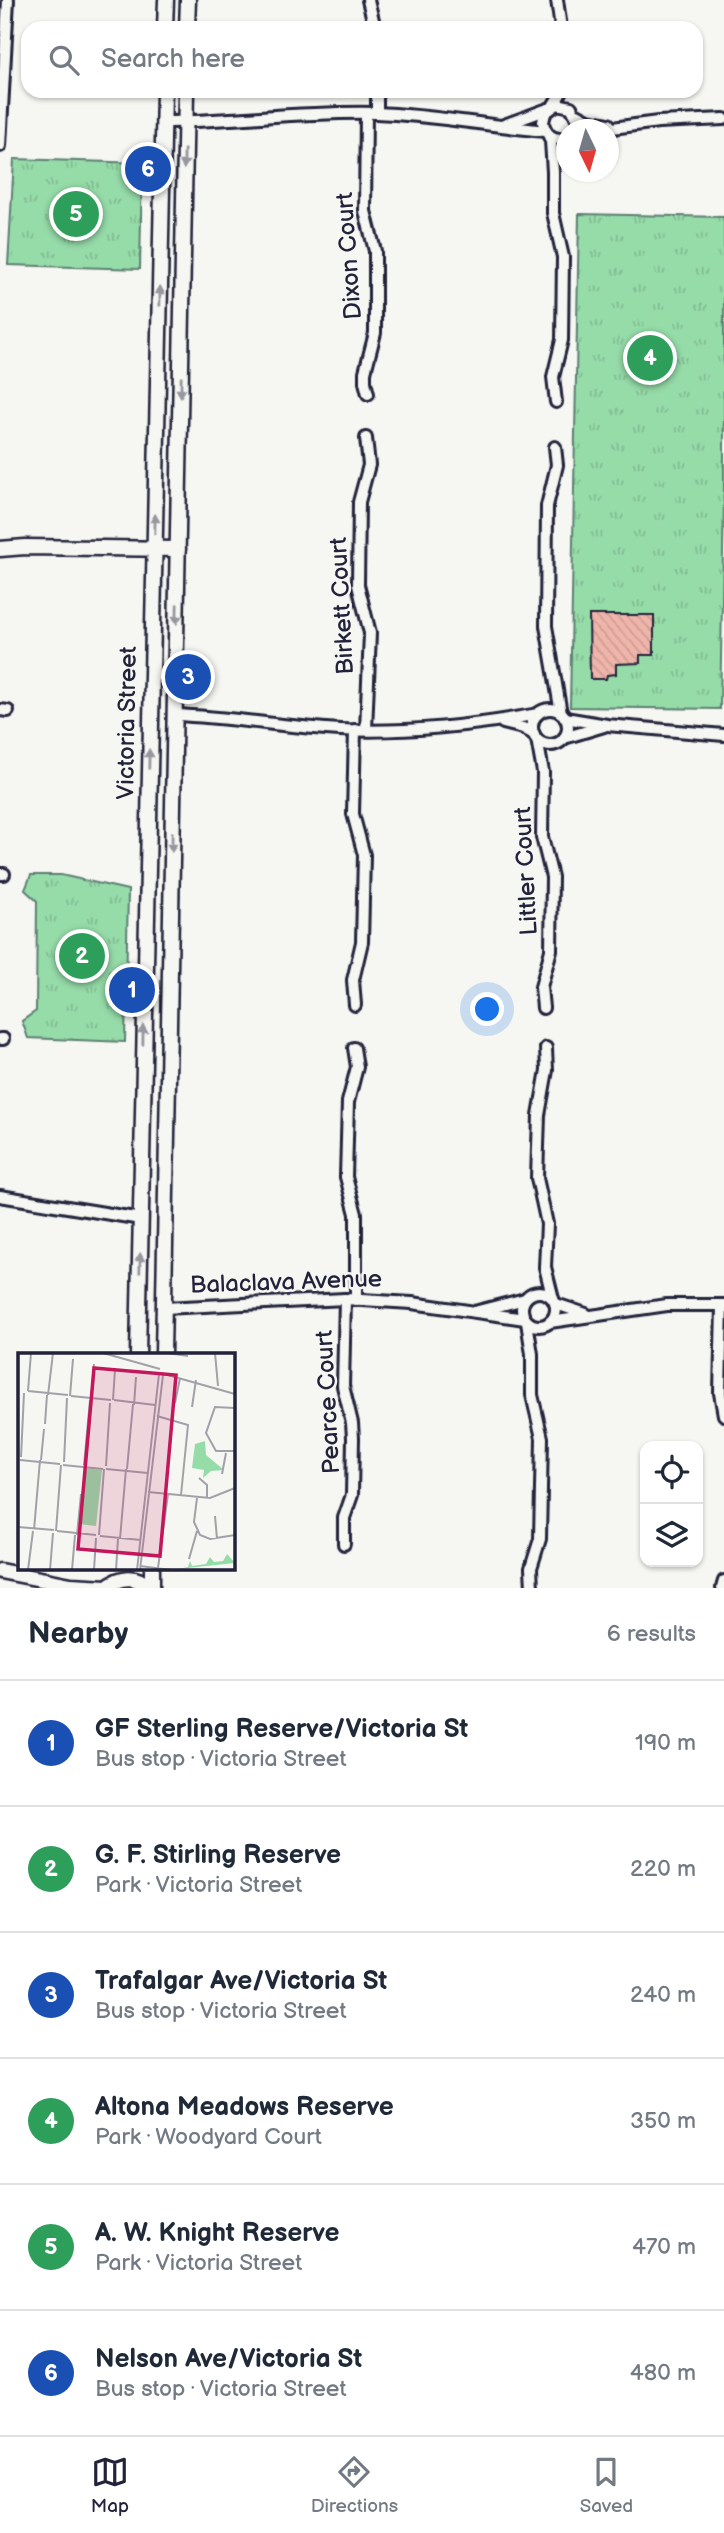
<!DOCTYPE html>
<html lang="en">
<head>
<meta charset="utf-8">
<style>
  body { margin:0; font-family:"Balsamiq Sans",sans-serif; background:#f2f2f3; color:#1f2937 }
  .controls { position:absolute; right:21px; bottom:21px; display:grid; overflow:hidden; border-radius:14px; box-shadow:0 2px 5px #0004 }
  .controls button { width:63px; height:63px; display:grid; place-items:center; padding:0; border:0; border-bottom:2px solid #e0e1e3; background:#fff; color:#1f2937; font:35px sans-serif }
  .compass { position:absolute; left:556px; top:119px; width:63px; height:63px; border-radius:50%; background:#fff; box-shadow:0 2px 5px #0004; rotate:175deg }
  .you { position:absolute; left:488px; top:1010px; width:24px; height:24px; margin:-18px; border:5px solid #fff; border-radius:50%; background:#1a73e8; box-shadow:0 0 0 10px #1a73e833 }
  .badge { display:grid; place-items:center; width:46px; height:46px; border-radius:50%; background:#22223b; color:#fff; font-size:23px; font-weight:700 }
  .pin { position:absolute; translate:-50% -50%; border:4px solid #fff; box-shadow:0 2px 7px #0006 }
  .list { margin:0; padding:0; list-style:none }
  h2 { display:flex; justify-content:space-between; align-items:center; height:91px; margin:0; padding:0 28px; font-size:30px }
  h2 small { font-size:23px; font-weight:400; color:#747a83 }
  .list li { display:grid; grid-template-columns:46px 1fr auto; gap:21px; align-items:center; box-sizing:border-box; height:126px; padding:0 28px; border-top:2px solid #e0e1e3 }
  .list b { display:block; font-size:26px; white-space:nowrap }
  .list p { margin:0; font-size:23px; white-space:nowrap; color:#747a83 }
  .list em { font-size:23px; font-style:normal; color:#747a83 }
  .icon { flex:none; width:38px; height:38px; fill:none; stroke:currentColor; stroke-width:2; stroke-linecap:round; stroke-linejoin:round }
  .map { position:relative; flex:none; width:724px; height:1588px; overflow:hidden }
  .search { position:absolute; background:#fff; box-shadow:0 2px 5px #0004; left:21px; right:21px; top:21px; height:77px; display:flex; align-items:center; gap:18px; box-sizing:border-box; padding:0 24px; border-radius:21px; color:#747a83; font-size:26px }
  .sheet { height:847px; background:#fff }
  nav { display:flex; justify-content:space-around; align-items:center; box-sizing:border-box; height:98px; border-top:2px solid #e0e1e3; background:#fff; font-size:19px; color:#747a83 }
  nav a { display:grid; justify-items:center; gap:4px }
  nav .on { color:#22223b }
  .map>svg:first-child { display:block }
</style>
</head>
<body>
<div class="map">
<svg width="724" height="1588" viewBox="0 0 724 1588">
  <defs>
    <pattern id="park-tufts" width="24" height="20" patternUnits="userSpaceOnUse" patternTransform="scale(1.75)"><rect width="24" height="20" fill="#96dca9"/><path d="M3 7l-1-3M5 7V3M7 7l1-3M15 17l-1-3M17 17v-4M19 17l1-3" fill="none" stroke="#81bc92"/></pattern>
    <pattern id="building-back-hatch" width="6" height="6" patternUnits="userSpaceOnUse" patternTransform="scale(1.75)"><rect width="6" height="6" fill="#efb5aa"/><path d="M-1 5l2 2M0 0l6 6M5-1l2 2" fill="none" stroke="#cd9b93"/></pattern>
  </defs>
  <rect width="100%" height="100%" fill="#f6f6f2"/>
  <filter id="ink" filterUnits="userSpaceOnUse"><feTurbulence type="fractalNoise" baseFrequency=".0143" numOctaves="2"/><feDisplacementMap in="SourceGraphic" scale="14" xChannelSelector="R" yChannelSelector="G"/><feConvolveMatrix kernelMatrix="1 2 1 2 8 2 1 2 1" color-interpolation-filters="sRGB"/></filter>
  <g filter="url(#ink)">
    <!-- park -->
    <g fill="url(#park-tufts)" stroke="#5c7f72" stroke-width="2">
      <polygon points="14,159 142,163 140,269 8,265"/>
      <polygon points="579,214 724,217 724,499 720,709 570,707"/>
      <polygon points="31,875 61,875 128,890 125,1042 28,1038 22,1021 36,1011 37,901 25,890"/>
    </g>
    <!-- building -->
    <polygon fill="url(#building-back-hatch)" stroke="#22223b" stroke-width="2" points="589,615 654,615 654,655 640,655 640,663 616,664 616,674 607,675 606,679 590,679"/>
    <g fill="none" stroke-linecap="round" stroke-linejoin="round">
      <defs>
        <g id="street">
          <polyline points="368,0 375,28"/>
          <polyline points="557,0 561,28"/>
          <polyline points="553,106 562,91"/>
          <polyline points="366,113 365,211 375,251 375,333 365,372 365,382 368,394"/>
          <polyline points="377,113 377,91"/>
          <polyline points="577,114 588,120 609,124"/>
          <path d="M163 122C234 121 305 111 376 113 433 115 489 126 546 131"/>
          <polyline points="504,125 548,109"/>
          <polyline points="597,130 658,122 724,119"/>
          <polyline points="548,134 551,141 553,172 553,213 563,257 562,340 553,377 556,402"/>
          <path d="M566 138C554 141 545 135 543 122L545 113 557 104 571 107 578 120 576 130"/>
          <polyline points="0,146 8,0"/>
          <polyline points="366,438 369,465 359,502 358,585 370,633 366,730"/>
          <polyline points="555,447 557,465 547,506 546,626 561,713"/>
          <circle cx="550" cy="727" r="18"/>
          <polyline points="0,710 8,711"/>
          <path d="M175 715C230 717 285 727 340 730 407 733 473 726 538 714"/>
          <polyline points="565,718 607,725 724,735"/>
          <polyline points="503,723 523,728 534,734"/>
          <polyline points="355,730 353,814 364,855 362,942 353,980 355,1005"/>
          <polyline points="564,738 604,726"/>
          <polyline points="537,739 543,772 542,837 552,877 551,950 541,987 543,1008"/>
          <polyline points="0,874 4,874"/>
          <polyline points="0,1039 3,1039"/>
          <polyline points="354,1048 357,1067 348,1102 346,1177 356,1214 356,1300"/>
          <polyline points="546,1048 547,1070 539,1115 537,1178 547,1224 545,1267 553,1299"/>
          <polyline points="0,1196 141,1219"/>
          <circle cx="539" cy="1309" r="17"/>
          <polyline points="556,1304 586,1314"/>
          <polyline points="722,1305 720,1393 724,1415"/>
          <polyline points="164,1308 345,1299 412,1303 525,1319"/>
          <polyline points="478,1311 525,1299"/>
          <polyline points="527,1322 532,1354 532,1395 542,1438 540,1539 531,1568 532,1588"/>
          <polyline points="550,1322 667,1305 724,1305"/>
          <polyline points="344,1544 344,1518 352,1495 353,1438 352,1423 343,1386 345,1299"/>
          <polyline points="722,1588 724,1581"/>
        </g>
        <g id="secondary">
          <polyline points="165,28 166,0"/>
          <polyline points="187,28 188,0"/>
          <polyline points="0,549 25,547 178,549"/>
          <polyline points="138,1355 164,91"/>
          <polyline points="163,1355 186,91"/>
          <polyline points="0,1571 71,1585 107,1587"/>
          <path d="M106 1588C120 1576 136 1574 150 1588"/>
          <polyline points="152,1588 152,1569"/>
        </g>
      </defs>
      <!-- street casing -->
      <use href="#street" stroke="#22223b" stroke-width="16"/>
      <!-- secondary casing -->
      <use href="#secondary" stroke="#22223b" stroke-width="19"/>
      <!-- street -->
      <use href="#street" stroke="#f6f6f2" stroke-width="10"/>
      <!-- secondary -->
      <use href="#secondary" stroke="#f6f6f2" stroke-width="14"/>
    </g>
    <!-- one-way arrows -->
    <defs><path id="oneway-solid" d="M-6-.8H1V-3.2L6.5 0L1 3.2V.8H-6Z" transform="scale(1.75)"/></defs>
    <g fill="#9797a0">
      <use href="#oneway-solid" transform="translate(184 159) rotate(91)"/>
      <use href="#oneway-solid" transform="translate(160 296) rotate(-89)"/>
      <use href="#oneway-solid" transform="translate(181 387) rotate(91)"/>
      <use href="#oneway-solid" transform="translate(155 524) rotate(-89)"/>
      <use href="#oneway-solid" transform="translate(177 614) rotate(91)"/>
      <use href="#oneway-solid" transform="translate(149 759) rotate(-89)"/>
      <use href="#oneway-solid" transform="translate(172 842) rotate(91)"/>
      <use href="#oneway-solid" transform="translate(143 1035) rotate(-89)"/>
      <use href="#oneway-solid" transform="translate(140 1263) rotate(-89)"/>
    </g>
  </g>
  <g text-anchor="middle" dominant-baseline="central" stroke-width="5" stroke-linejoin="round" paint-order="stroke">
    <!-- street labels -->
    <g font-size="24" fill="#22223b" stroke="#f6f6f2">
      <text transform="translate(349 256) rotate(-94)">Dixon Court</text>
      <text transform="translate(342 606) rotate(-93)">Birkett Court</text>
      <text transform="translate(127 723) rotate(-89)">Victoria Street</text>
      <text transform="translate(526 871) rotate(-93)">Littler Court</text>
      <text transform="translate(286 1282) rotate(-2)">Balaclava Avenue</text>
      <text transform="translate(328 1402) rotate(-93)">Pearce Court</text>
    </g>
  </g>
  <!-- overview -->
  <g transform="translate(18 1353)">
    <rect width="217" height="217" fill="#f6f6f2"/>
    <path d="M187 88 188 102 206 117 193 118 185 125 186 117 174 115 177 91ZM67 115 84 117 78 173 61 171ZM209 201 217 210 160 216 170 214 172 208 174 213 188 211 192 204 196 209 205 208Z" fill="#96dca9"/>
    <path fill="none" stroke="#a1a1a9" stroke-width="2" d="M85 0 142 16M149 0 170 3M197 0 200 33M146 21 217 41M10 38 50 42M10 38 13 0M30 42 35 0M52 43 55 6M53 43 93 47M73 47 76 11M95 47 97 16M96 47 137 52M157 50 162 25M116 52 118 24M174 54 178 27M217 55 197 54 188 80 198 98H217M139 63 170 72 163 142M27 71 29 42M3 104 6 40M2 107 42 111M23 107 26 76M46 109 49 45M45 112 85 116M66 112 72 47M88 113 92 50M88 116 130 120M109 116 115 51M204 121 208 100M181 125 189 132V145M130 139 192 145 217 135M179 145 176 169 182 182 192 186 217 182M197 163 199 186M0 174 36 177M16 177 22 107M38 178 43 112M39 178 78 182M59 182 63 141M81 182 86 116M82 183 123 187M102 186 108 116M171 206 179 178M122 213 153 217M140 215 150 141M10 217 15 178M32 217 35 180M54 217 57 182M76 217 78 185M98 217 100 186M119 217 141 21M122 217 145 22"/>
    <path fill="#c2185b" fill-opacity="0.15" stroke="#c2185b" stroke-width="3.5" d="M76 15 158 22 142 203 60 196Z"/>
    <rect width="217" height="217" fill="none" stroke="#22223b" stroke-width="3.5"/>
  </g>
</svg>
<div class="controls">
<button><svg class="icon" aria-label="locate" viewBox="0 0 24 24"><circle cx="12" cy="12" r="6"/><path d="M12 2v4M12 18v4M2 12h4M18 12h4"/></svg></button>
<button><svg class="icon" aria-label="layers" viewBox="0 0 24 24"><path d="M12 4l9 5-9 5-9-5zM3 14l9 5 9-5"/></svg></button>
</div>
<svg class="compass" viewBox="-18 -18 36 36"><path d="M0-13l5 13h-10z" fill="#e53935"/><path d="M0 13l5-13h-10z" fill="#747a83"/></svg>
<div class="you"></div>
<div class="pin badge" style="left:132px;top:990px;background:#1a4fb4">1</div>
<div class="pin badge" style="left:82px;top:956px;background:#2e9e5b">2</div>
<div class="pin badge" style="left:188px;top:677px;background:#1a4fb4">3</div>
<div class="pin badge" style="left:650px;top:358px;background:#2e9e5b">4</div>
<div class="pin badge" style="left:76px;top:214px;background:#2e9e5b">5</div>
<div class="pin badge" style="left:148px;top:169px;background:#1a4fb4">6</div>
<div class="search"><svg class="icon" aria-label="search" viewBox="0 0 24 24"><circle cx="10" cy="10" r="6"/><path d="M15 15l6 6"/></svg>Search here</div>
</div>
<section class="sheet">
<h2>Nearby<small>6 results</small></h2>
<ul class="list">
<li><span class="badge" style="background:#1a4fb4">1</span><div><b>GF Sterling Reserve/Victoria St</b><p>Bus stop · Victoria Street</p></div><em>190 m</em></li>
<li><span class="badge" style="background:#2e9e5b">2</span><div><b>G. F. Stirling Reserve</b><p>Park · Victoria Street</p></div><em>220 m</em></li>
<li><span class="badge" style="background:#1a4fb4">3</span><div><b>Trafalgar Ave/Victoria St</b><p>Bus stop · Victoria Street</p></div><em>240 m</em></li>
<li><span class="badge" style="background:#2e9e5b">4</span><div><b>Altona Meadows Reserve</b><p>Park · Woodyard Court</p></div><em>350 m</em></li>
<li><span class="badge" style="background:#2e9e5b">5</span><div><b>A. W. Knight Reserve</b><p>Park · Victoria Street</p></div><em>470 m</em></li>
<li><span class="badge" style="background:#1a4fb4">6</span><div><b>Nelson Ave/Victoria St</b><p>Bus stop · Victoria Street</p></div><em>480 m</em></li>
</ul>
</section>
<nav>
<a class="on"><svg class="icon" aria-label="map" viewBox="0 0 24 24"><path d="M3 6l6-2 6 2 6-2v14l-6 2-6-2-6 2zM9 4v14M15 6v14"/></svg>Map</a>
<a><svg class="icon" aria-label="directions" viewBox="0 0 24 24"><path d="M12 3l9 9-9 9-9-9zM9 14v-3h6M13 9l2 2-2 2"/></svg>Directions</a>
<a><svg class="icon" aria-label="saved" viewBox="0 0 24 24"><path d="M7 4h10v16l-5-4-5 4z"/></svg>Saved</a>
</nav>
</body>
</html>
